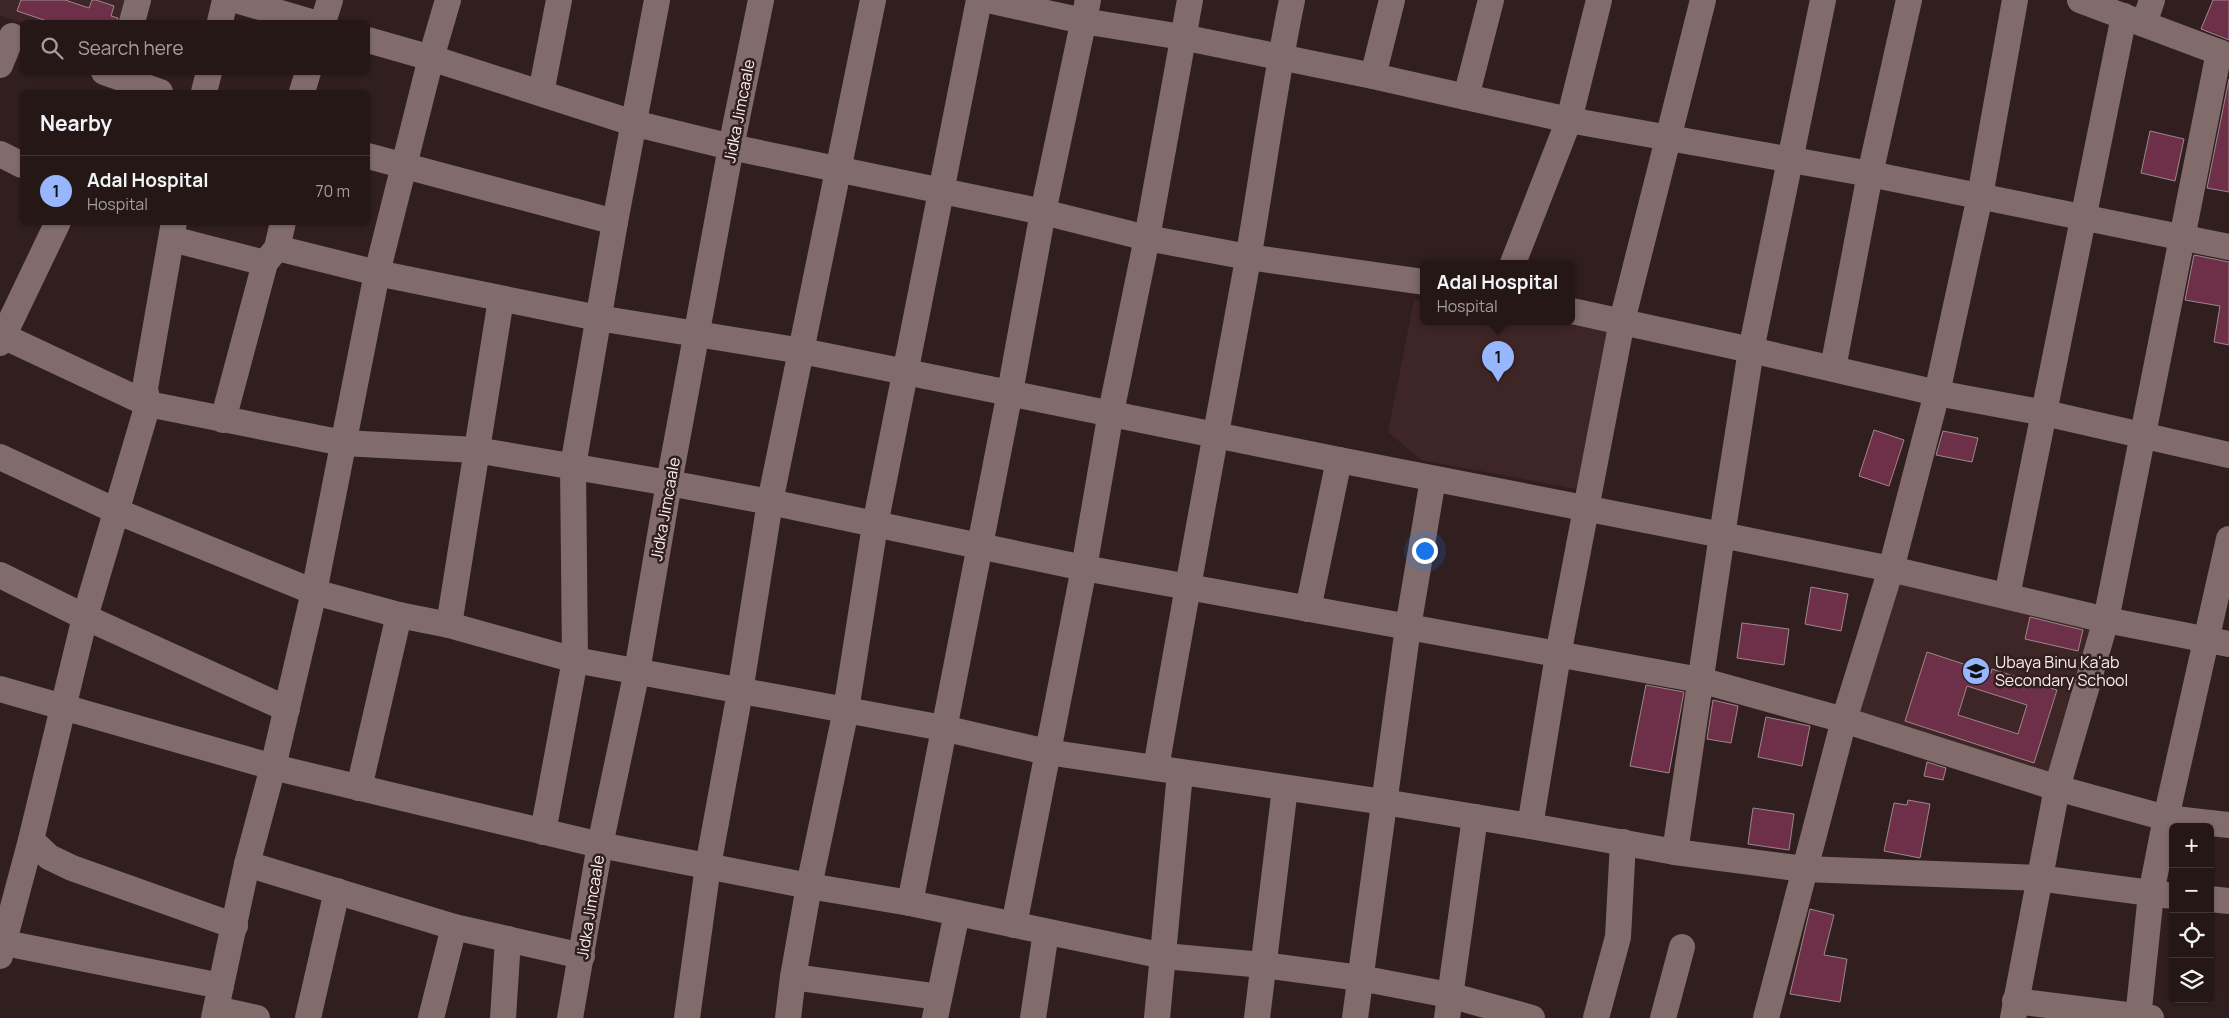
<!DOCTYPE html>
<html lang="en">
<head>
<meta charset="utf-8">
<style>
  body { margin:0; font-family:Manrope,sans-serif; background:#302423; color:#f1f3f6 }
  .controls { position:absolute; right:15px; bottom:15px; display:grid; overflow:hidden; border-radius:8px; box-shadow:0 1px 4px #0004 }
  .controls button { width:45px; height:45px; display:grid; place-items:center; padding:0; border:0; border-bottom:1px solid #413635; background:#241716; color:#f1f3f6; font:25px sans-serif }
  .you { position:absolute; left:1424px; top:550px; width:18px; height:18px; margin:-12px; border:4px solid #fff; border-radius:50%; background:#1a73e8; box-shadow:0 0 0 8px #1a73e833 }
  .badge { display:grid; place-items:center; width:32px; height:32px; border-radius:50%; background:#97b6fd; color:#111; font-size:16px; font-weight:700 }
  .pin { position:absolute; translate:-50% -41px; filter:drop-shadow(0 1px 2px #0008) }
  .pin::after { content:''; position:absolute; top:26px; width:18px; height:15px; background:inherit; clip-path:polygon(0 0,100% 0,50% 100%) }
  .popup { position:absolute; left:1420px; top:260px; width:155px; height:65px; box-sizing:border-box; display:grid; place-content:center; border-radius:8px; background:#241716; filter:drop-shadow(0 1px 4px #0005); font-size:16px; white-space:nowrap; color:#a39fa1 }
  .popup b { font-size:19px; color:#f1f3f6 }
  .popup::after { content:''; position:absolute; left:50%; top:100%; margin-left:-10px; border:10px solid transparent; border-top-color:#241716 }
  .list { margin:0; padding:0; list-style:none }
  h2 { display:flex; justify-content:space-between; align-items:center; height:65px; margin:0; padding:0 20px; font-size:21px }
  h2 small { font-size:16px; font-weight:400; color:#a39fa1 }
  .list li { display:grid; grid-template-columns:32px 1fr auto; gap:15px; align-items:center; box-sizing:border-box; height:70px; padding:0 20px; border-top:1px solid #413635 }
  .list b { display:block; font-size:19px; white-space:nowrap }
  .list p { margin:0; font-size:16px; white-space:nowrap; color:#a39fa1 }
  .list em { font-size:16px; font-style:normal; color:#a39fa1 }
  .icon { flex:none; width:28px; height:28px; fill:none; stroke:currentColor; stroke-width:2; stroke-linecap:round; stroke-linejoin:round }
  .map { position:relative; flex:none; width:2229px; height:1018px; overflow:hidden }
  .search { position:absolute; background:#241716; box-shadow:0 1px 4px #0004; left:20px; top:20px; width:350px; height:55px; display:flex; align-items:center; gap:12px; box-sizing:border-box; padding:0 18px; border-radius:8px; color:#a39fa1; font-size:19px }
  .panel { position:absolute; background:#241716; box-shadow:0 1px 4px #0004; left:20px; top:90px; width:350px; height:135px; border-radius:8px }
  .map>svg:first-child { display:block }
</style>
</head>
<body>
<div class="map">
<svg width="2229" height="1018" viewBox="0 0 2229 1018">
  <rect width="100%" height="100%" fill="#301f1e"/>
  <!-- built -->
  <g fill="#3f2626">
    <polygon points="0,0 128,0 121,22 22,23 0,15"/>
    <polygon points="1414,300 1424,301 1424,321 1544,321 1608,331 1577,489 1421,460 1388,432"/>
    <polygon points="1900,584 2093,628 2048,776 1859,715"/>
  </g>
  <!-- building -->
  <g fill="#6e3048" stroke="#9c878d" fill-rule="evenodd">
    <polygon points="21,0 65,0 89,8 92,0 96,0 114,6 111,16 118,18 117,22 50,22 17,11"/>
    <polygon points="2213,0 2229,0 2229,40 2201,29"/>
    <polygon points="2229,79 2229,192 2207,188"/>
    <polygon points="2150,131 2184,139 2175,181 2141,173"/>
    <polygon points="2194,255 2229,262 2229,345 2214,342 2220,306 2185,300"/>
    <polygon points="1874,430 1904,440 1889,486 1859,476"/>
    <polygon points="1943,431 1978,438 1972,462 1936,455"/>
    <polygon points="1811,587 1848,594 1841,631 1805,624"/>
    <polygon points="2030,617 2083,630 2078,651 2025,639"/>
    <polygon points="1742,623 1789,629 1784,665 1737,658"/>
    <path d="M1927 652 1991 673 1992 669 2057 690 2034 763 1905 721ZM1967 686 2027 705 2018 734 1958 715Z"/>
    <polygon points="1646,685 1684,692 1669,773 1630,766"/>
    <polygon points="1713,700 1738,706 1731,743 1707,739"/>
    <polygon points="1766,717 1810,726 1802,766 1758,757"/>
    <polygon points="1927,762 1946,768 1943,780 1924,776"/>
    <polygon points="1908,800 1930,804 1920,858 1884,851 1894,803 1907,805"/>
    <polygon points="1753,808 1794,814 1789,850 1748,844"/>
    <polygon points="1810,909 1834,915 1824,955 1847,959 1840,1002 1790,994"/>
  </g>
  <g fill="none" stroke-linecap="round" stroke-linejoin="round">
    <!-- minor -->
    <g stroke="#826c6b" stroke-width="26">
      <polyline points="236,0 311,22"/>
      <polyline points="988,0 1083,21 1182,37 1373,76 1466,97 1491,0"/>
      <polyline points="2080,0 2229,56"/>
      <polyline points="132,22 138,0"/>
      <polyline points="220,22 225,0"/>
      <polyline points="323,22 330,0"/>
      <polyline points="2144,24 2152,0"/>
      <polyline points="368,40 431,58 633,123 731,147 1043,212 1147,238 1248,257 1424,282"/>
      <polyline points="0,65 12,36"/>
      <polyline points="104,72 160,92"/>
      <polyline points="1373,76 1392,0"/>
      <polyline points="204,92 209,72"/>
      <polyline points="302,92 308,72"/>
      <polyline points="541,93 559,0"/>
      <polyline points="1466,97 1569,120 1870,174 2229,247"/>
      <polyline points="0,154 22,165"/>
      <polyline points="368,156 615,222"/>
      <polyline points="172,239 265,263"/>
      <polyline points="277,248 377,273 598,318 802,351 1339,460 1722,535 1751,350 1823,0"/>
      <polyline points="1513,263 1569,120 1599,0"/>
      <polyline points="1572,311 1751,350 1937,393 2045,413 2229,455"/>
      <polyline points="3,336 148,404 343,443 476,450 669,483 770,502 1084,568 1700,680 1844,720 2057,788 2166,818 2229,825"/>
      <polyline points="0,343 58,222"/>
      <polyline points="1833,368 1870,174 1909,0"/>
      <polyline points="223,420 265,263 277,248 283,222"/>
      <polyline points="0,457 116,511 314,592 399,615 449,625 575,660 943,728 1047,752 1384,802 1530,826 1675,852 1804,869 2038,878 2173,896"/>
      <polyline points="0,575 85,617 287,709"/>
      <polyline points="2007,596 2124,16"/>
      <polyline points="1308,609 1339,460"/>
      <polyline points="449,625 501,299"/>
      <polyline points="0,689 273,767 600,845 809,886 910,903 1164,956 1263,965 1360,978 1449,995 1532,1018"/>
      <path d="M1156 768C1185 598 1217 429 1248 259 1263 173 1274 86 1292 0"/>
      <polyline points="359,788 399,615"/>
      <polyline points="1530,826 1558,655 1622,321 1703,0"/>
      <polyline points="543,832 575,660 573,466 615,222 657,0"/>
      <polyline points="31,840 49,857 72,868 235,926"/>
      <polyline points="1675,852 1722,535 1891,569 2106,620 2229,644"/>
      <polyline points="247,864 454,927 582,956"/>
      <polyline points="2210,899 2229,901"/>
      <polyline points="910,903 1010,392 1043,212 1088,0"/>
      <polyline points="1014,925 1084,568 1111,412 1147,238 1190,0"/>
      <polyline points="0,942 221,986"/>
      <polyline points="0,956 31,840 85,617 148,404 145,388 174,222"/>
      <polyline points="793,977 939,997"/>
      <polyline points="2015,1001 2151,1018"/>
      <polyline points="216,1009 257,1018"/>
      <polyline points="214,1018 247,864 273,767 314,592 377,273 431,58 448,0"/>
      <polyline points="308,1018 337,891"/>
      <polyline points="431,1018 454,927"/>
      <polyline points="503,1018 508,939"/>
      <polyline points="570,1018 600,845 637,671 669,483 731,147 761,0"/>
      <polyline points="687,1018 708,866 740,692 770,502 873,0"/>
      <polyline points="788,1018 793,977 809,886 846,710 875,525 979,0"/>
      <polyline points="935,1018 957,913"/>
      <polyline points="1033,1018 1046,932"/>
      <polyline points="1157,1018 1180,773"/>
      <polyline points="1257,1018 1285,788"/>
      <polyline points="1355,1018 1408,627 1433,479"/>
      <polyline points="1447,1018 1475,817"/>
      <polyline points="1596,1018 1618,937 1623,842"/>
      <polyline points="1663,1018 1682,947"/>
      <polyline points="1766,1018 1844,720 1891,569 1937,393 1980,196 2015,0"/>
      <polyline points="2013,1018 2057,788 2106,620 2219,52"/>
      <polyline points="2138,1018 2151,894 2166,818 2229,539"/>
    </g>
  </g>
  <!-- icons -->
  <defs>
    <symbol id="school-disc" viewBox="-11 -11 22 22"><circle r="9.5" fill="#97b6fd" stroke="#301f1e"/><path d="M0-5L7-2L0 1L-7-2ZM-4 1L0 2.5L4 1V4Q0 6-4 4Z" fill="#111"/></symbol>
  </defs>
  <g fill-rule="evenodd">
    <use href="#school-disc" x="1960" y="655" width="32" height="32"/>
  </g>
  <g text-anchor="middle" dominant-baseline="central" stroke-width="5" stroke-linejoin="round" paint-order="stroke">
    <!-- street labels -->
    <g font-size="16" fill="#fbeeed" stroke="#301f1e">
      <text transform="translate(739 111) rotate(-79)">Jidka Jimcaale</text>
      <text transform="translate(665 509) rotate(-80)">Jidka Jimcaale</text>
      <text transform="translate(590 907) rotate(-81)">Jidka Jimcaale</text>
    </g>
    <!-- poi labels -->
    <g font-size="16" fill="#fbeeed" stroke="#301f1e" text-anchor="start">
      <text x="1995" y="662">Ubaya Binu Ka'ab<tspan x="1995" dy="18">Secondary School</tspan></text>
    </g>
  </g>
</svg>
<div class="controls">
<button>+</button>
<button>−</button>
<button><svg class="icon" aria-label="locate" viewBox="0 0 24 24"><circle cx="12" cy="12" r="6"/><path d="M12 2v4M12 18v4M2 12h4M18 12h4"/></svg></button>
<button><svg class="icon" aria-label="layers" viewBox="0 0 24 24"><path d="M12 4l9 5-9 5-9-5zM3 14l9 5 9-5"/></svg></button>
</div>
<div class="you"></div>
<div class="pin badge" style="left:1498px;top:382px">1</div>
<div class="popup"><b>Adal Hospital</b>Hospital</div>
<div class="search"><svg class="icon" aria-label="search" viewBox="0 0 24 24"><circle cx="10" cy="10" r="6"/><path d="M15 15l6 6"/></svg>Search here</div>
<section class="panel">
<h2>Nearby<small></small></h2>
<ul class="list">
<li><span class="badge">1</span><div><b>Adal Hospital</b><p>Hospital</p></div><em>70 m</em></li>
</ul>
</section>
</div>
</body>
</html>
